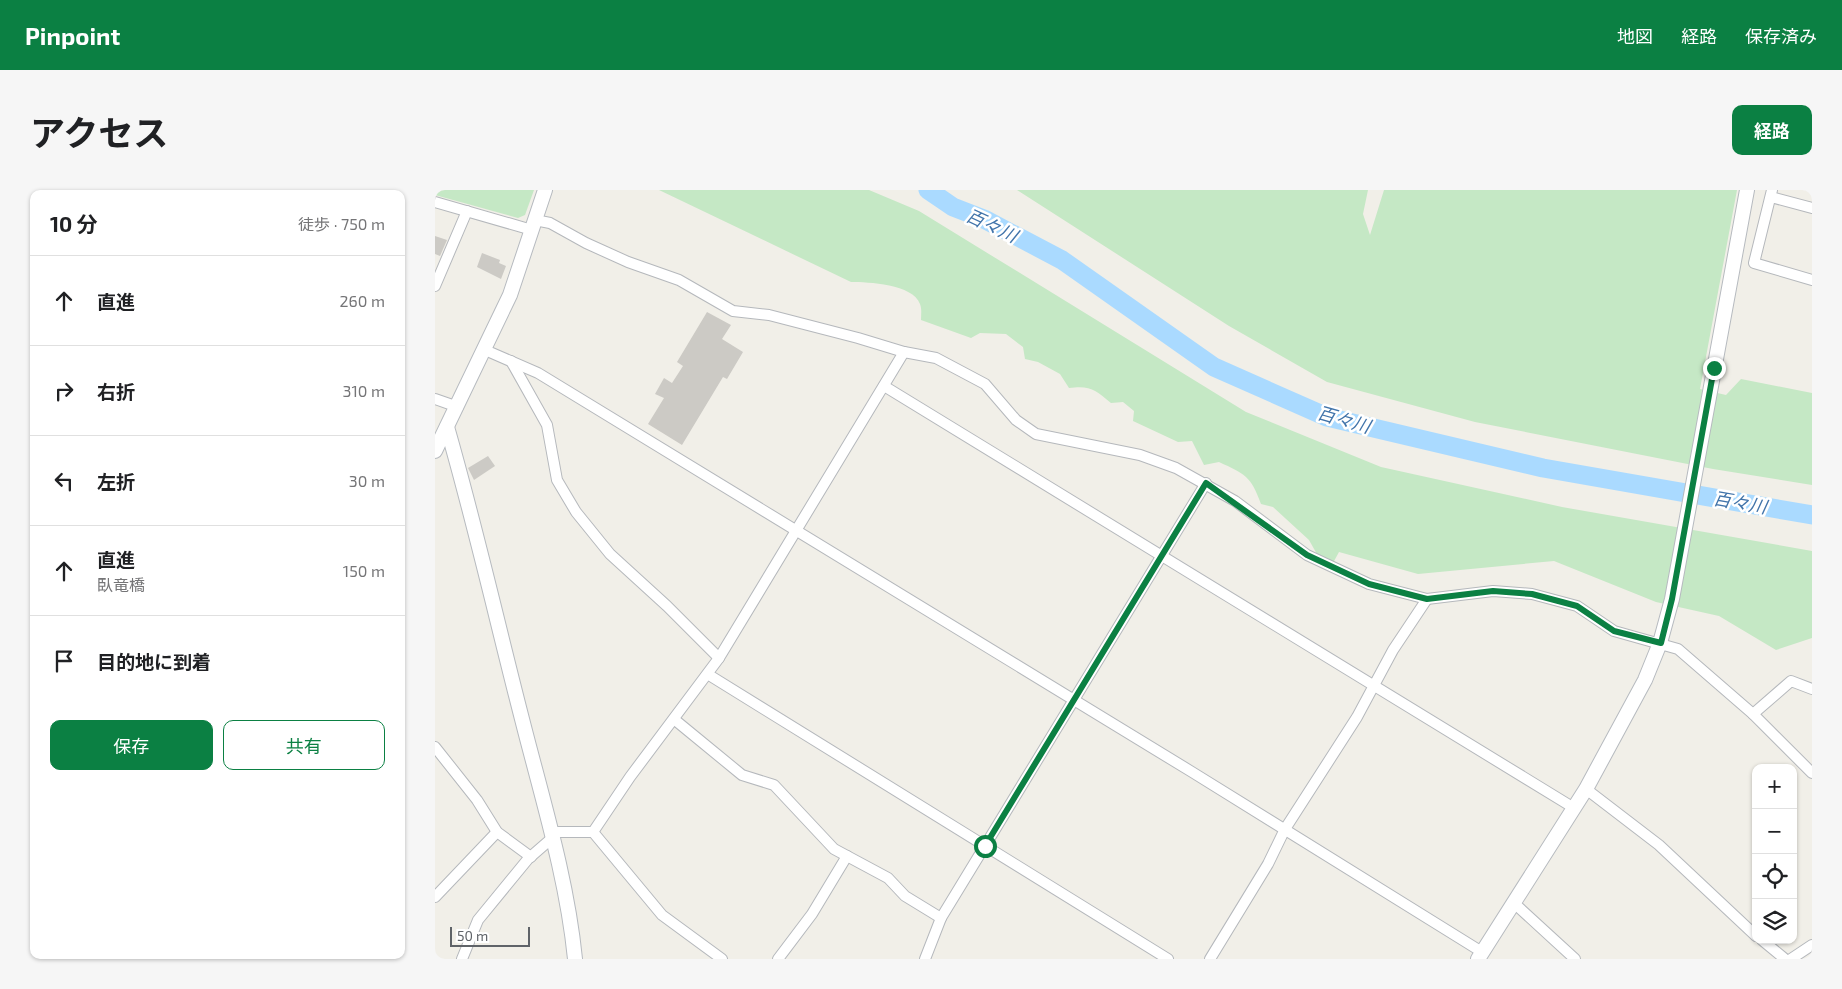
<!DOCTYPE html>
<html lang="ja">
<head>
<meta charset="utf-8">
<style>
  body { margin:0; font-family:"Exo 2","Noto Sans JP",sans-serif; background:#f6f6f6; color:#202124 }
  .controls { position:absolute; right:15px; bottom:15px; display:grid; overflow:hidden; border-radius:10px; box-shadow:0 1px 4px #0004 }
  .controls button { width:45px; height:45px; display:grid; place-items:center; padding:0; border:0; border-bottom:1px solid #e0e0e0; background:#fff; color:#202124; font:25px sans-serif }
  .scale { position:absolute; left:15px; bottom:12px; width:80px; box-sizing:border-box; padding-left:5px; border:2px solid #5f6368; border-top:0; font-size:14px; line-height:18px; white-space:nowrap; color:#5f6368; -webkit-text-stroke:4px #fff; paint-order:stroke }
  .stop { position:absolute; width:15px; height:15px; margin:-11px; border:4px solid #0b8043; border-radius:50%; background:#fff }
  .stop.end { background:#0b8043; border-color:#fff; box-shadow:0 1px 5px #0008 }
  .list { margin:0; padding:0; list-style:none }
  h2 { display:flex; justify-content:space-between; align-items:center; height:65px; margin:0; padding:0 20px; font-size:21px }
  h2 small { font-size:16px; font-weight:400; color:#757577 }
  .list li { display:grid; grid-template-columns:32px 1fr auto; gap:15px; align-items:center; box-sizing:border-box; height:90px; padding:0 20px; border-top:1px solid #e0e0e0 }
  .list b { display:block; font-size:19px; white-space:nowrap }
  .list p { margin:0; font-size:16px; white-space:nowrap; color:#757577 }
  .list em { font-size:16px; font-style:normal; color:#757577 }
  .actions { display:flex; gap:10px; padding:15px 20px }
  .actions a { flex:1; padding:11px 0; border:1px solid #0b8043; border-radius:10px; text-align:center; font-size:18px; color:#0b8043 }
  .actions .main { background:#0b8043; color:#fff }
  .icon { flex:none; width:28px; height:28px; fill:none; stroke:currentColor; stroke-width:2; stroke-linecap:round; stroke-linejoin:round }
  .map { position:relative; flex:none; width:1377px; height:769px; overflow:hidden; border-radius:10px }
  header { display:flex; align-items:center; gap:30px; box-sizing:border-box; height:70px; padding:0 25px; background:#0b8043; color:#fff }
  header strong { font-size:24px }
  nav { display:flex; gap:28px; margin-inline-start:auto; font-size:18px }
  .intro { display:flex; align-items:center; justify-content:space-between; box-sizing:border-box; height:120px; padding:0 30px }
  h1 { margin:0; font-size:35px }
  .button { padding:12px 22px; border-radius:10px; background:#0b8043; color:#fff; font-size:18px; font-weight:700 }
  main { display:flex; gap:30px; padding:0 30px }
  aside { flex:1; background:#fff; border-radius:10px; box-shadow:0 1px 4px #0004 }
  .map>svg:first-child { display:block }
</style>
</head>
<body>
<header>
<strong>Pinpoint</strong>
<nav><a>地図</a><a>経路</a><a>保存済み</a></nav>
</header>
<div class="intro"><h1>アクセス</h1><a class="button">経路</a></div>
<main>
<aside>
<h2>10 分<small>徒歩 · 750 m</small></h2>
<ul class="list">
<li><svg class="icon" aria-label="ahead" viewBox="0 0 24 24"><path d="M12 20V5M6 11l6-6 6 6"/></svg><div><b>直進</b></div><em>260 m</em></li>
<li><svg class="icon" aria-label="right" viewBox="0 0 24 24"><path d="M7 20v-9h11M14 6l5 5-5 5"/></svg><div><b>右折</b></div><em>310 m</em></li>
<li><svg class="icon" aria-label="left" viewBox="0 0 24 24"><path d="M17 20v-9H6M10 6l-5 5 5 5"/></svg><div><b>左折</b></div><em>30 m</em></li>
<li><svg class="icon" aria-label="ahead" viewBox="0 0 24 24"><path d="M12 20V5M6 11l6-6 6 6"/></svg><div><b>直進</b><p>臥竜橋</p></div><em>150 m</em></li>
<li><svg class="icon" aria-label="arrive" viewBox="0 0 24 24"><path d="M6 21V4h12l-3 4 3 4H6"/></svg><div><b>目的地に到着</b></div></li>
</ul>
<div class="actions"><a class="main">保存</a><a>共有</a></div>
</aside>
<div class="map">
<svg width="1377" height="769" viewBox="0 0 1377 769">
  <rect width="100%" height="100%" fill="#f1efe8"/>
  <!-- green -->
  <g fill="#c5e8c5">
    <polygon points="0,0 99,0 90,25 83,28 0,5"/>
    <path d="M224 0H434L484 21 811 222 946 277 1127 317 1377 361V448L1341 460 1284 426 1221 412 1119 371 983 384 904 362 898 373 883 366 874 350 838 317 826 314C816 286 810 284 784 272L769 275 757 251 743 252 698 231 699 221 688 212 676 213C661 200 655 195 634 198L625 184 603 172 590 169 588 157 571 144 545 143 536 148 486 130C486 125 487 119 485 114 478 94 433 92 416 92Z"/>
    <polygon points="582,0 933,0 928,24 935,45 949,0 1302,0 1265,199 1291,205 1306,189 1377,203 1377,295 1278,279 1040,232 892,192 794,136"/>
  </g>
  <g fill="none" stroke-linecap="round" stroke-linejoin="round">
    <!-- river -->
    <polyline stroke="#aadaff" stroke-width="19" points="493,0 518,17 549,29 627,70 779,177 892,227 1108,278 1377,325"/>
  </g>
  <!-- building -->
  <g fill="#cccac5">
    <polygon points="0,46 12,50 5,66 0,64"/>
    <polygon points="47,63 65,70 64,73 71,76 66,89 42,77"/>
    <polygon points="272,122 296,135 287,149 308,162 292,189 288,187 247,255 213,234 229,208 220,204 229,188 237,193 248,176 242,172"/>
    <polygon points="53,266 60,276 39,290 33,278"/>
  </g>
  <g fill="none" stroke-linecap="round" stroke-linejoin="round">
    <defs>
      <g id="street">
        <polyline points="1337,0 1319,73 1377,90"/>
        <polyline points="1336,7 1377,18"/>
        <polyline points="0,12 97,40"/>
        <polyline points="100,30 115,33 151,53 193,72 244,90 298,121 334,125 423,148 469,162 501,168 550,194 581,230 601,244 705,265 741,278 800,311 872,365 934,394 992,409 1058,401 1097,404 1142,416 1179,441 1243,459 1318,524 1377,583"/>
        <polyline points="0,96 32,21"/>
        <polyline points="50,160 103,183 757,582 1047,762"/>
        <polyline points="76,171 112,235 122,290 141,322 175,364 232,416 284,468"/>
        <polyline points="449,196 1139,618"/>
        <polyline points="0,209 23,217"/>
        <polyline points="274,485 733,769"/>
        <polyline points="1318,524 1356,491 1377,499"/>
        <polyline points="240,530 307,585 339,595 399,659 453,688 470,706 506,728"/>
        <polyline points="0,557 42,610 62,642 96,667"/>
        <polyline points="1151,599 1224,655 1321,746"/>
        <polyline points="115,642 158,642 227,725 287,769"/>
        <polyline points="158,642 195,587 284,468 469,162"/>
        <polyline points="0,707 62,642"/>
        <polyline points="1079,713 1140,769"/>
        <polyline points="1327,750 1350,769"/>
        <polyline points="27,769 43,730 93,669 116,649"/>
        <polyline points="343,769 377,724 412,666"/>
        <polyline points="490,769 506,728 771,293"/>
        <polyline points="775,769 833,674 850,639 922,527 958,460 992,409"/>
        <polyline points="1356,769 1377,755"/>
      </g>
      <g id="secondary">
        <path d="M12 237C40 334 62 432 87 529 107 608 132 688 140 769"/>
        <polyline points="0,261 75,105 110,0"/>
        <polyline points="1043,769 1151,599 1210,490 1225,453 1237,409 1312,0"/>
      </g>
    </defs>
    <!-- street casing -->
    <use href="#street" stroke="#b5b8bc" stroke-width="12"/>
    <!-- secondary casing -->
    <use href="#secondary" stroke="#b6babf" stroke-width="16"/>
    <!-- street -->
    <use href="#street" stroke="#fff" stroke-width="10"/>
    <!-- secondary -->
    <use href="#secondary" stroke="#fff" stroke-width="14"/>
  </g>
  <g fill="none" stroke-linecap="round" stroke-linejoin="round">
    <!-- route -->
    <polyline stroke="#0b8043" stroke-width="6" points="550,656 771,293 872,365 934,394 992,409 1058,401 1097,404 1142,416 1179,441 1226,453 1237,409 1279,178"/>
  </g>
  <g text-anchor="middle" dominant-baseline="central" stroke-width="5" stroke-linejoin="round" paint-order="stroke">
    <!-- water labels -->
    <g font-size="18" font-style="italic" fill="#4174aa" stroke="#fff">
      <text transform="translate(557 35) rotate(25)">百々川</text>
      <text transform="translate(909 229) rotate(16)">百々川</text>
      <text transform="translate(1305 312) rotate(10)">百々川</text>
    </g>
  </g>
</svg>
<div class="controls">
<button>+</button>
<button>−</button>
<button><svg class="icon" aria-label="locate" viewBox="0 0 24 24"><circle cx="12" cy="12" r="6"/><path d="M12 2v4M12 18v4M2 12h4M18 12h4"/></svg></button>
<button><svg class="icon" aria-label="layers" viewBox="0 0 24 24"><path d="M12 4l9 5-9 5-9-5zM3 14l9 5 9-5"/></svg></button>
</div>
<div class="scale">50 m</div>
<div class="stop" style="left:550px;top:656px"></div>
<div class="stop end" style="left:1279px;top:178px"></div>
</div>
</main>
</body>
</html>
